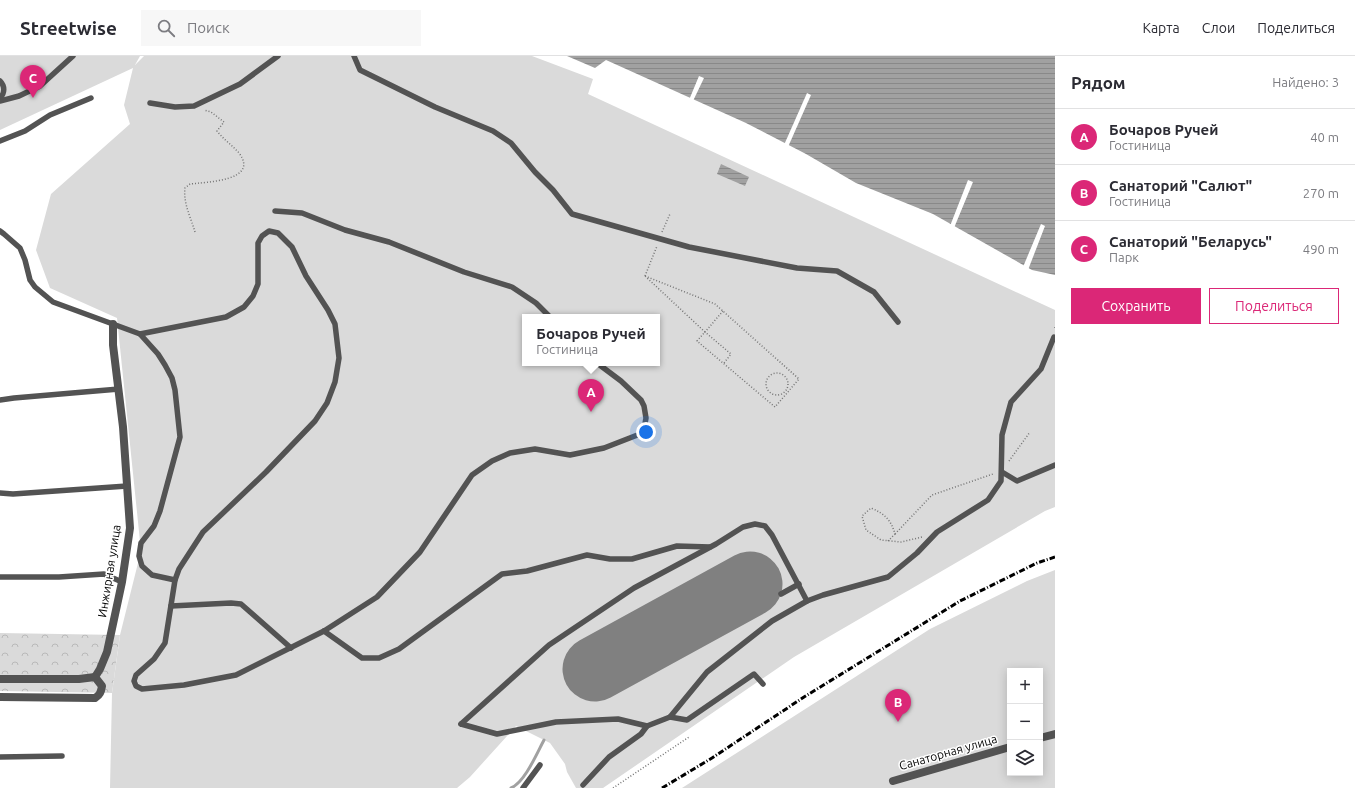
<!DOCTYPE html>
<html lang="ru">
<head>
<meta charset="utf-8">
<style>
  body { margin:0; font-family:Ubuntu,sans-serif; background:#f7f7f7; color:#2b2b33 }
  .controls { position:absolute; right:12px; bottom:12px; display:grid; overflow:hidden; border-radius:0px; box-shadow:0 2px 10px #0003 }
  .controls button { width:36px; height:36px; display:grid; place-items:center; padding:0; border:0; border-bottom:1px solid #e1e1e2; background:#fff; color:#2b2b33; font:20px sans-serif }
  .you { position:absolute; left:646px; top:376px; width:14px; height:14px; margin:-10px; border:3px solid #fff; border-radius:50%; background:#1a73e8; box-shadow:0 0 0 6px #1a73e833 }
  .badge { display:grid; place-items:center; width:26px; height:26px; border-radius:50%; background:#db2777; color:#fff; font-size:13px; font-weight:700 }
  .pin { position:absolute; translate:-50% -33px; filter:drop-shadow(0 1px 2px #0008) }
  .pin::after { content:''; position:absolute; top:21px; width:14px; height:12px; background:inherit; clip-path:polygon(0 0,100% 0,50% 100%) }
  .popup { position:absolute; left:522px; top:258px; width:138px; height:52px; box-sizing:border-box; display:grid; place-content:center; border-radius:0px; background:#fff; filter:drop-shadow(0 1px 3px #0005); font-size:13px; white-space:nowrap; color:#7c7c81 }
  .popup b { font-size:15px; color:#2b2b33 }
  .popup::after { content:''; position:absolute; left:50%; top:100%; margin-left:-8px; border:8px solid transparent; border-top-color:#fff }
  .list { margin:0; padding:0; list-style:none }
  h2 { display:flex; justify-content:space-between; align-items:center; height:52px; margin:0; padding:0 16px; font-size:17px }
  h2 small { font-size:13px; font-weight:400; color:#7c7c81 }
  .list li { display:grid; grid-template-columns:26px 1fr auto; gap:12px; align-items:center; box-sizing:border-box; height:56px; padding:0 16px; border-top:1px solid #e1e1e2 }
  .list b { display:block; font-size:15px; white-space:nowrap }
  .list p { margin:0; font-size:13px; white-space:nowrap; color:#7c7c81 }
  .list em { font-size:13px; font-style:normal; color:#7c7c81 }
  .actions { display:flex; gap:8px; padding:12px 16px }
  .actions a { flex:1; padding:9px 0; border:1px solid #db2777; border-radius:0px; text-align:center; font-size:14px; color:#db2777 }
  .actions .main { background:#db2777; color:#fff }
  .icon { flex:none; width:22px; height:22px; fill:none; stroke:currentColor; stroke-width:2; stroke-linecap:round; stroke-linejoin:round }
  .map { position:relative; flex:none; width:1055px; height:732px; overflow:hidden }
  header { display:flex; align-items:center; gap:24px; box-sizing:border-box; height:56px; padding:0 20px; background:#fff; border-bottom:1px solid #e1e1e2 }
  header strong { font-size:19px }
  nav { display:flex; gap:22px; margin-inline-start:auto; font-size:14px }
  .search { width:280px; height:36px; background:#f7f7f7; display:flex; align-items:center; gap:10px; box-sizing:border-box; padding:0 14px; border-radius:0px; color:#7c7c81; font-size:15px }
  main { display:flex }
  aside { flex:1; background:#fff }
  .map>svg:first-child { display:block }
</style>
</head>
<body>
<header>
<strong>Streetwise</strong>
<div class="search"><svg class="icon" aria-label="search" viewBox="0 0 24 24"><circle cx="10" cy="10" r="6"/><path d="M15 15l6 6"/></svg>Поиск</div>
<nav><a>Карта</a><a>Слои</a><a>Поделиться</a></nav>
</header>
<main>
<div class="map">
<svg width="1055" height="732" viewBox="0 0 1055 732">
  <defs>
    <pattern id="forest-crowns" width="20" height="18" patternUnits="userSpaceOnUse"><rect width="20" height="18" fill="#dadada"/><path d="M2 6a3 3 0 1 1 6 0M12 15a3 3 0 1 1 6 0" fill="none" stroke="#b9b9b9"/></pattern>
    <pattern id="water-rules" width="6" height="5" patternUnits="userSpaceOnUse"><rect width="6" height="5" fill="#a1a1a1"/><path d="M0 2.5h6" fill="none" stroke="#898989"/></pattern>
  </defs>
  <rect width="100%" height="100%" fill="#fff"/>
  <!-- forest -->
  <polygon fill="url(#forest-crowns)" points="0,577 120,579 112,637 0,635"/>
  <!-- park -->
  <g fill="#dadada" fill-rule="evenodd">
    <path d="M0 0H140L135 9 144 0H532L593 23 588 38 1055 254V451L1045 455 794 601 603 732H576L567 716 565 708 550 687 516 670 470 721 457 732H110L112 637 120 579 141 495 117 262 50 232 36 194 51 138 130 68 124 49 133 12 0 74ZM525 261H657V307H525Z"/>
    <path d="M1055 514V732H682L930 573 1027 525ZM1010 615H1040V717H1010Z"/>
  </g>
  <!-- water -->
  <g fill="url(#water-rules)">
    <polygon points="567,0 1055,0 1055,219 1032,214 933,158 856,127 806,98 746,67 606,4 595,12"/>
    <polygon points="721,108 749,121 745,130 717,118"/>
  </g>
  <!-- pier -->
  <g fill="#fff">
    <polygon points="699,20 704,22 693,45 689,44"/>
    <polygon points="807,37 811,39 788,91 784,89"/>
    <polygon points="968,124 973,126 954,172 950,170"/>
    <polygon points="1041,168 1045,170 1028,214 1023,211"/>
  </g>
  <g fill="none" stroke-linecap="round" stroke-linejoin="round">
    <!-- stream -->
    <path stroke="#a1a1a1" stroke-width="3" d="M511 732C525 726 537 697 544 684"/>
    <!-- runway -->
    <polyline stroke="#808080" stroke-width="65" points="595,613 750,528"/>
    <!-- path -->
    <g stroke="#757575" stroke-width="1.5" stroke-dasharray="1 2" stroke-linecap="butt">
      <path d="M195 176C191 162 183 147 185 132L190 128C206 126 260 125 239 97 232 89 223 83 217 75L224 66 211 56 204 54"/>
      <polyline points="662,176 670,158"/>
      <polygon points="645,220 715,248 799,323 775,351 697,285 705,276"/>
      <polyline points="645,220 657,190"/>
      <polyline points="723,255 705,276 731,298 724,307"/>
      <polyline points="1055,271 1055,273"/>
      <circle cx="777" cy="328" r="11"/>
      <polyline points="1009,405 1030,376"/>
      <polyline points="895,478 932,439 993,418"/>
      <path d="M888 485 895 478C891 464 885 458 871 452L862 460 866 474 881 484 901 486 922 481"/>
      <polyline points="613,732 689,681"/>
    </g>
    <!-- service -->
    <g stroke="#535353" stroke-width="5.5">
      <polyline points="354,0 360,14 435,51 493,75 511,87 535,116 553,134 572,158 689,191 797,212 837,215 874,236 898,266"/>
      <path d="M0 25C5 30 5 37 0 42"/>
      <polyline points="0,45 19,40 40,30 73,0"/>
      <polyline points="150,47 175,51 194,50 240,28 278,0"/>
      <polyline points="0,85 25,75 50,59 91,42"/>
      <polyline points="275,155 302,157 345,174 389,186 464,216 512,231 536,247 550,261"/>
      <polyline points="0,175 4,178 20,192 25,204 30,224 35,231 53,246 140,278 226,261 244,251 253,240 258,228 258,187 262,180 269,175 278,177 292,191 306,220 328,254 335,268 339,302 335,326 327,347 315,365 266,416 203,476 179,513 175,524 165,587 154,603 136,619 134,625 136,630 142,633 184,629 236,619 324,575 377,541 420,496 472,419 492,405 510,397 535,393 570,399 604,392 640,378 644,373 646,362 644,350 641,344 621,325 597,307"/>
      <polyline points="140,278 158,298 165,309 172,322 175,334 180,381 160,455 154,470 141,487 139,500 142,510 152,519 175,524"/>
      <polyline points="0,344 14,342 119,333"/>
      <polyline points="1002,416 1017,425 1055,409"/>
      <polyline points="0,437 13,438 127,430"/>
      <polyline points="0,521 59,521 104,518 122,526"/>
      <polyline points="781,538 799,528"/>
      <polyline points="171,550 231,547 241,548 291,592"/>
      <polyline points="324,575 362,602 379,602 399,593 502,518 527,515 587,499 610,503 632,503 677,490 710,491"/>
      <polyline points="670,661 687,664 754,618 763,628"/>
      <polyline points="461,668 549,589 634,532 716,488 743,471 755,468 765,470 772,479 807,545 823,539 888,521 917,497 937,476 988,444 1001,425 1002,379 1011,346 1041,313 1054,281"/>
      <polyline points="461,668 497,678 556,666 618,663 647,670 670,661 707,616 772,565 807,545"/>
      <polyline points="0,701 62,700"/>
      <polyline points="583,729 609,701 641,678 647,670"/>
      <polyline points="523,732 540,709"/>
    </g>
    <!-- minor -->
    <g stroke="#535353" stroke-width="8">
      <path d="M0 641 95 642C100 639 101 636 102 630L95 621 100 613 107 596 122 526 130 472 123 371 113 289V268"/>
      <polyline points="1040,682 1055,678"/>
      <polyline points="893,725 1010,691"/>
    </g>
    <!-- tertiary -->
    <polyline stroke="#535353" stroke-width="8" points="0,623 79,623 95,621"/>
    <!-- rail -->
    <polyline stroke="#000" stroke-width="3" stroke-dasharray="6 2 1 2" stroke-linecap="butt" points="662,732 712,702 804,641 960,545 1037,507 1055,501"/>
  </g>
  <g text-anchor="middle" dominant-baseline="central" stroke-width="3" stroke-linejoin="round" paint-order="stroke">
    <!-- street labels -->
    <g font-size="12" fill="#000" stroke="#fff">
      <text transform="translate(109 515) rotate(-81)">Инжирная улица</text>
      <text transform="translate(948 696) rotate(-16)">Санаторная улица</text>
    </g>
  </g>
</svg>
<div class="controls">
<button>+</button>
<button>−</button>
<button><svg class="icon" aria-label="layers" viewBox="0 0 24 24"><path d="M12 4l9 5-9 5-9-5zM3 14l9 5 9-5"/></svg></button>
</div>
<div class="you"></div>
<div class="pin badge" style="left:591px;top:356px">A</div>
<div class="popup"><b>Бочаров Ручей</b>Гостиница</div>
<div class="pin badge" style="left:898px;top:666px">B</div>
<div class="pin badge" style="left:33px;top:42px">C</div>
</div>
<aside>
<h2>Рядом<small>Найдено: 3</small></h2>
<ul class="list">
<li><span class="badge">A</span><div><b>Бочаров Ручей</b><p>Гостиница</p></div><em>40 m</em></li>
<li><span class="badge">B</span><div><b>Санаторий &quot;Салют&quot;</b><p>Гостиница</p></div><em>270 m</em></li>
<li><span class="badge">C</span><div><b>Санаторий &quot;Беларусь&quot;</b><p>Парк</p></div><em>490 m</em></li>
</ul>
<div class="actions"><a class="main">Сохранить</a><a>Поделиться</a></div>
</aside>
</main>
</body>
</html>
